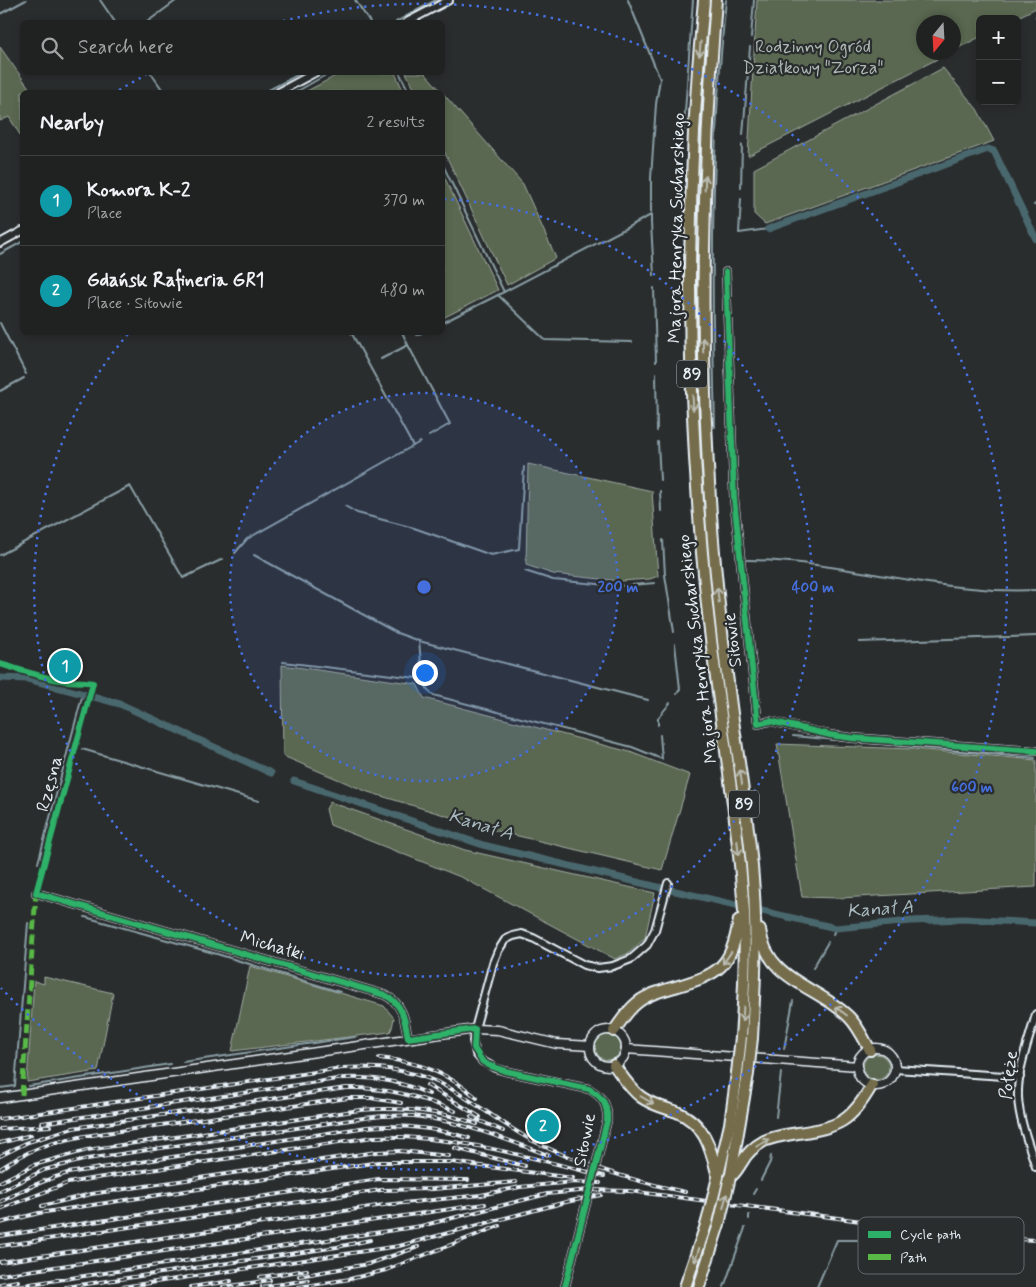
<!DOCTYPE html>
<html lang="en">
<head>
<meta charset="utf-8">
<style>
  body { margin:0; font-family:Mynerve,sans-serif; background:#2d2f2f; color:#f1f3f6 }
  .controls { position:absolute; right:15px; top:15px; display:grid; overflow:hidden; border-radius:8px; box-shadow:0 2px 8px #0003 }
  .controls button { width:45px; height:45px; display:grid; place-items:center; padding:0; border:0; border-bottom:1px solid #3d3f40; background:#202222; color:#f1f3f6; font:25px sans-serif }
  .compass { position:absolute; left:916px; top:15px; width:45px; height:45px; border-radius:50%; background:#202222; box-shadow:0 2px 8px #0003; rotate:198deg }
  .you { position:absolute; left:424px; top:672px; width:18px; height:18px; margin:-12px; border:4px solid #fff; border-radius:50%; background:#1a73e8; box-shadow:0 0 0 8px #1a73e833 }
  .badge { display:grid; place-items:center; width:32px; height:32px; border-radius:50%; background:#2563eb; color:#fff; font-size:16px; font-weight:700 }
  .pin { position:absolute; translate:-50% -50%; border:2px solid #fff; box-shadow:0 1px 5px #0006 }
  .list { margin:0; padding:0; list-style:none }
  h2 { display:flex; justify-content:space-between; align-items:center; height:65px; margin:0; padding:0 20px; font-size:21px }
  h2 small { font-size:16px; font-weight:400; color:#a2a4a5 }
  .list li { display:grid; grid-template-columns:32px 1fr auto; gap:15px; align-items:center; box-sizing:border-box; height:90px; padding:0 20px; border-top:1px solid #3d3f40 }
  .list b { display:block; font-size:19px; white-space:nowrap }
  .list p { margin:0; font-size:16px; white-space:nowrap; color:#a2a4a5 }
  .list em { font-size:16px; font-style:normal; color:#a2a4a5 }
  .icon { flex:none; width:28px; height:28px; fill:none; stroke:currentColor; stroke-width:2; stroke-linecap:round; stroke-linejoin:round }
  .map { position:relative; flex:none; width:1036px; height:1287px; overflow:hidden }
  .search { position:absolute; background:#202222; box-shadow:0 2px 8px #0003; left:20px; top:20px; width:425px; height:55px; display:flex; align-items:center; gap:12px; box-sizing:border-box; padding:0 18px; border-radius:8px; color:#a2a4a5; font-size:19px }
  .panel { position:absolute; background:#202222; box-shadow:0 2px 8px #0003; left:20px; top:90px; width:425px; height:245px; border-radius:8px }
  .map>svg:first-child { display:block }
</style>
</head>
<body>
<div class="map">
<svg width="1036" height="1287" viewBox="0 0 1036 1287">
  <rect width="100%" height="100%" fill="#2a2d2e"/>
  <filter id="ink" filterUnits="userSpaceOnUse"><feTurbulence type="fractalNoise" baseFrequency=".02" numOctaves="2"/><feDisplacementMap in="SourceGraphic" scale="10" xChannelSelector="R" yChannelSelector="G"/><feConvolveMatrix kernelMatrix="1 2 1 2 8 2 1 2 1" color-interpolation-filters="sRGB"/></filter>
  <g filter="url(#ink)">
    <!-- green -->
    <g fill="#5a6851" stroke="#a1aca4">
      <polygon points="757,0 1036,0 1036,8 1014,19 980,19 980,37 954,50 954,22 924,22 924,52 949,53 748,156"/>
      <polygon points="0,47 32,92 22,92 22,138 9,117 0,121"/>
      <polygon points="943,68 977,109 994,141 765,224 754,214 754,169"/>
      <polygon points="341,73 395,73 404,92 305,92"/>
      <polygon points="406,73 425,73 523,184 556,258 507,285 443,149 442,92 416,92"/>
      <polygon points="442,172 498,290 443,318 442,318"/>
      <polygon points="528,464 652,491 658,576 650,579 620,581 553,574 526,565"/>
      <polygon points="282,665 417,684 424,698 630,752 690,775 662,870 497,831 368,792 283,756"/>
      <polygon points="777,744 913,749 1036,760 1036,887 840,898 802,897"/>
      <polygon points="330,802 465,850 655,893 645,938 629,953 615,959 463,878 330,825 326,809"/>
      <polygon points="250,966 384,1006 394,1018 392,1028 390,1032 232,1051"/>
      <polygon points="44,977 113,993 98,1071 27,1082 34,981 44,984"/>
      <circle cx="608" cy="1047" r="13"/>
      <circle cx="876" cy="1067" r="13"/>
    </g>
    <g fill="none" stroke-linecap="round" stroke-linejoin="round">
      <!-- stream -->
      <g stroke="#899ea5" stroke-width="2">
        <polyline points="100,0 115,22"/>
        <polyline points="355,0 370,22"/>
        <polyline points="628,0 660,79 656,104 651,178 651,223 654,276"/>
        <polyline points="0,14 26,0"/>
        <polyline points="1036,16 1036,17"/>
        <polyline points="147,22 177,0"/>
        <polyline points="396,22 436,0"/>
        <polyline points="751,37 754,0"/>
        <polyline points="150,72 164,92"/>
        <polyline points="399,72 409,92"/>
        <polyline points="265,92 303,72"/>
        <polyline points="296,92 331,72"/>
        <polyline points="743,135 750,47"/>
        <polyline points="683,140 693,0"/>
        <polyline points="442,163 504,292"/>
        <polyline points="741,188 742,145"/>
        <polyline points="741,199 739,233 768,229"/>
        <polyline points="1034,205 1036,204"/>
        <polyline points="0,254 22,242"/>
        <polyline points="654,288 656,362"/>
        <polyline points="0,323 26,374"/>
        <polyline points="442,323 498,295"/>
        <polyline points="351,332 413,446"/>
        <polyline points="402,332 408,345"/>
        <polyline points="417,335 423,332"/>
        <polyline points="632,342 545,340 498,295 651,215"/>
        <polyline points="381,359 408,345 450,424 429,436"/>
        <polyline points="656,373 657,431"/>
        <polyline points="0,391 24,378"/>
        <path d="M715 427C711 284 711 142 726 0"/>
        <polyline points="658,442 660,480"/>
        <polyline points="660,491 661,511"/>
        <polyline points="345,506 357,513 414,528 491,555 519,549 524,467"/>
        <polyline points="663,540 665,575 674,632"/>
        <polyline points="235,553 247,539 420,442"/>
        <polyline points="0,555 130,486 183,578 223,559"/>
        <polyline points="254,555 397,633 419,641 648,700"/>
        <path d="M747 560C818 560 888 579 959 587 985 590 1011 591 1036 590"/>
        <polyline points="525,571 553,580 620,586 655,583"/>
        <path d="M419 641C421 655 420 688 433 695L632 747 662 759 660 735"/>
        <polyline points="859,642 1036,636"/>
        <polyline points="675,644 680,689 677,694"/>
        <polyline points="283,662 417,678"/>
        <polyline points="658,725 658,718 670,703"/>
        <polyline points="793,736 1035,758"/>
        <polyline points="82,749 259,801"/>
        <polyline points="38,863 83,693"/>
        <polyline points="85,917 217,954 340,992"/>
        <polyline points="833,934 836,928"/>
        <polyline points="813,968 828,942"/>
        <polyline points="784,1049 793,1001"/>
        <polyline points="183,1062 355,1037"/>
        <polyline points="29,1086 170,1064"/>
        <polyline points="0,1088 15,1086 28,923"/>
        <polyline points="776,1117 781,1073"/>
        <polyline points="761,1180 770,1162 771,1156"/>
        <polyline points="753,1194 756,1189"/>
        <polyline points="749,1219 749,1215"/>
        <polyline points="724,1287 745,1228"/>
        <polyline points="817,1287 837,1240 888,1240 977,1249"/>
      </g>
      <!-- canal -->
      <g stroke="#4a676e" stroke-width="7">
        <polyline points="768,229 988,149 994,151 1036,239"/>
        <polyline points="0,678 28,679 120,704 271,773"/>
        <polyline points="294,781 483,845 662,888"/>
        <polyline points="671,890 836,928 912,921 963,919 1036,923"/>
      </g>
      <defs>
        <g id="minor">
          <polyline points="407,22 449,0"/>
          <polyline points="279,92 316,72"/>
          <polyline points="0,243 22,231"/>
          <polyline points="726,272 734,498 758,724 770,721 830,735 852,738 1036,751"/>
          <path d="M36 893 385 995C403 1004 405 1020 408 1038"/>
          <path d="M1036 1014C1029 1041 1017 1069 1018 1097 1019 1120 1029 1145 1036 1167"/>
          <polyline points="895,1069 1020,1077"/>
          <path d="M565 1287 607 1121C608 1105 603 1097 589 1089L505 1071 495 1068 482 1061 476 1054 473 1041 475 1029 493 963 498 951 505 940 513 936 522 934 533 938 584 965 598 968 613 966 631 959 647 945 655 930 668 883"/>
        </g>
        <g id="tertiary">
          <circle cx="608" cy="1048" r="18"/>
          <circle cx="876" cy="1067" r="19"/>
          <polyline points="626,1049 858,1066"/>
          <polyline points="0,1098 475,1029 498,1030 557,1044 590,1046"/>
        </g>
        <g id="trunk">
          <path d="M704 0C684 201 686 405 707 605 718 708 737 809 744 912 746 953 744 995 741 1037"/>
          <path d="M716 0C701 188 698 376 715 564 721 630 729 696 739 762 746 813 754 866 755 918 757 958 754 998 752 1038"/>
          <path d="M760 930C767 981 818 986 849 1017 858 1026 864 1039 870 1050"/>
          <path d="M614 1031C623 1018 632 1004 646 997 655 992 665 990 675 987 720 974 731 967 739 920"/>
          <path d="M614 1065C622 1076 630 1089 641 1097 652 1105 665 1108 677 1112 706 1124 711 1150 718 1177"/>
          <polyline points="731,1174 748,1074"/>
          <polyline points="718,1176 730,1124 737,1073"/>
          <path d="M730 1177C736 1173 738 1168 742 1162 747 1153 755 1146 764 1141 775 1136 786 1135 798 1133 839 1127 851 1122 872 1085"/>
          <polyline points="685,1287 707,1222"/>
          <polyline points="699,1287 719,1224"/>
        </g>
      </defs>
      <!-- minor casing -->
      <use href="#minor" stroke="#e8f1f8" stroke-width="10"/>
      <!-- tertiary casing -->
      <use href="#tertiary" stroke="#e8f1f8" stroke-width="11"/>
      <!-- trunk casing -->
      <use href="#trunk" stroke="#e8f1f8" stroke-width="14"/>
      <!-- minor -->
      <use href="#minor" stroke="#2a2d2e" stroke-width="6"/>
      <!-- tertiary -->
      <use href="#tertiary" stroke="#2a2d2e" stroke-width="8"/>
      <!-- trunk -->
      <use href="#trunk" stroke="#746c4b" stroke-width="10"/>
      <defs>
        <g id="rail">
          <path d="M379 1058C416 1061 449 1073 477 1098"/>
          <polyline points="427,1085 480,1117"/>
          <polyline points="471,1117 503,1131"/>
          <path d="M0 1119 342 1068C382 1066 418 1070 453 1090 480 1106 505 1126 533 1141 581 1165 633 1181 685 1192"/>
          <path d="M42 1123 344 1078C376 1077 399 1081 429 1094"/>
          <polyline points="0,1129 50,1126"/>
          <polyline points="0,1143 31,1135"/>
          <polyline points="455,1148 525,1166"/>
          <path d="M0 1156 28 1142 73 1128 346 1088C386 1087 417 1096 455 1111"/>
          <path d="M0 1169C29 1149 51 1142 85 1136L348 1098H371L401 1103"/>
          <path d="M0 1182 34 1165 87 1150 360 1110C400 1107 438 1110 477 1124"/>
          <path d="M0 1191 44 1170 87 1159 364 1118C380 1116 397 1115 414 1116 460 1121 505 1139 548 1155"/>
          <path d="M0 1202C22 1190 43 1180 68 1173L367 1127C403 1124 435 1128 469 1138"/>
          <polyline points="42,1206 91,1194 376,1152 400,1151 449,1156"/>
          <path d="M0 1209 68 1183 90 1179 373 1137C452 1134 528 1157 604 1176"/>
          <polyline points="0,1223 39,1213 379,1162 451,1162 573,1178"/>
          <polyline points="0,1236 379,1179 468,1180"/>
          <polyline points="0,1246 381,1190 433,1189 516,1182"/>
          <polyline points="0,1262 384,1205 481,1195 520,1187 574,1182 600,1183"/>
          <polyline points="0,1275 485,1204"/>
          <polyline points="299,1276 368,1264 418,1247"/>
          <polyline points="260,1277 307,1270"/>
          <polyline points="0,1284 18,1281"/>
          <polyline points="10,1287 421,1226 547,1194 590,1190 630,1191 992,1238 1036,1240"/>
          <polyline points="66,1287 337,1247 370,1240"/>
          <polyline points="122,1287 399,1246 566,1202 601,1195"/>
          <polyline points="191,1287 231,1281"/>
          <polyline points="223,1287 270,1280"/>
          <polyline points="262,1287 308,1280"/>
          <polyline points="299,1287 350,1279 386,1270 499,1226"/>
        </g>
      </defs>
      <!-- rail casing -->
      <use href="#rail" stroke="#e8f1f8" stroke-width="4"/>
      <!-- rail -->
      <use href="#rail" stroke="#2a2d2e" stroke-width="2" stroke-dasharray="5.5" stroke-linecap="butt"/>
      <defs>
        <g id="trunk-bridge">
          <polyline points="737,1073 741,1037"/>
          <polyline points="748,1074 752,1038"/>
          <polyline points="707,1222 718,1177"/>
          <polyline points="719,1224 730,1177"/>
        </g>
      </defs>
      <!-- trunk-bridge casing -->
      <use href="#trunk-bridge" stroke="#e8f1f8" stroke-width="14" stroke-linecap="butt"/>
      <!-- trunk-bridge -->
      <use href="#trunk-bridge" stroke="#746c4b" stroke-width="10"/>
      <!-- quiet -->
      <polyline stroke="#58b947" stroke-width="5" stroke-dasharray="10 5" stroke-linecap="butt" points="22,1095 36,893"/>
      <defs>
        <g id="cycleway">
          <polyline points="726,272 734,498 758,724 770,721 830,735 852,738 1036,751"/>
          <path d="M0 664C21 670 43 678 65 681 75 682 83 681 93 683L36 893 385 995C403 1004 405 1020 408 1038L475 1029 474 1048 482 1061 488 1065 505 1071 589 1089C603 1097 608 1105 607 1121L565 1287"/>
        </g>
      </defs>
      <!-- cycleway casing -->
      <use href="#cycleway" stroke="#2a2d2e" stroke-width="9"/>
      <!-- cycleway -->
      <use href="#cycleway" stroke="#2db169" stroke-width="6"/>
    </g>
    <!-- one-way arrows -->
    <defs><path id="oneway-shaft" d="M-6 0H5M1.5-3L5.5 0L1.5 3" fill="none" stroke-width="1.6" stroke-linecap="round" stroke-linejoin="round" transform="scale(1.25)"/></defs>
    <g stroke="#babcb3">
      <use href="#oneway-shaft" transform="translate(700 49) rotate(95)"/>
      <use href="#oneway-shaft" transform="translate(705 183) rotate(-88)"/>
      <use href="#oneway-shaft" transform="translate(703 345) rotate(-92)"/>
      <use href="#oneway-shaft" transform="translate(693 403) rotate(87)"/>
      <use href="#oneway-shaft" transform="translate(718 595) rotate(-96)"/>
      <use href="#oneway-shaft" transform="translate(741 777) rotate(-98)"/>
      <use href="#oneway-shaft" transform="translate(738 848) rotate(84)"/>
      <use href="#oneway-shaft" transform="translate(727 958) rotate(125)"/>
      <use href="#oneway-shaft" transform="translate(841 1011) rotate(-143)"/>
      <use href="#oneway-shaft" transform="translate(743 1014) rotate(93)"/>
      <use href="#oneway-shaft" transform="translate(647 1100) rotate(30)"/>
      <use href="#oneway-shaft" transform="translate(763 1143) rotate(-29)"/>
      <use href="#oneway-shaft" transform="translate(725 1201) rotate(-76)"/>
      <use href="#oneway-shaft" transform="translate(697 1255) rotate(108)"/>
    </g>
  </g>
  <!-- distance rings -->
  <circle cx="424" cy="587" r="194" fill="#466fde" fill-opacity=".12"/>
  <g fill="none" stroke="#466fde" stroke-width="2.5" stroke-dasharray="2.5 5">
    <circle cx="424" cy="587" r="194"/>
    <path d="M444 199A389 389 0 1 1 128 334"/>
    <path d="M119 90A583 583 0 0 1 146 75M283 21A583 583 0 1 1 1 988"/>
  </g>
  <g text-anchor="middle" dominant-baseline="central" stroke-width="4.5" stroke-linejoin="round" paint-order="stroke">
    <!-- shield labels -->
    <g fill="#2a2d2e" stroke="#afb6bb" stroke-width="1">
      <rect x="677" y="360.5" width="30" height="27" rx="4"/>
      <rect x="729" y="790.5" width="30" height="27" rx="4"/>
    </g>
    <g font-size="16" font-weight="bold" fill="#e8f1f8">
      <text x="692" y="374">89</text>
      <text x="744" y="804">89</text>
    </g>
    <!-- park labels -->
    <g font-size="18" fill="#afbab5" stroke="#2a2d2e">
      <text x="813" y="47">Rodzinny Ogród<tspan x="813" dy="21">Działkowy "Zorza"</tspan></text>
    </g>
    <!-- street labels -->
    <g font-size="18" fill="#e8f1f8" stroke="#2a2d2e">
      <text transform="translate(677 228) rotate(-89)">Majora Henryka Sucharskiego</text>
      <text transform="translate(733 640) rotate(-97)">Sitowie</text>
      <text transform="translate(698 649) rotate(-97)">Majora Henryka Sucharskiego</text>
      <text transform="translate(50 784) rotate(-75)">Rzęsna</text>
      <text transform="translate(272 946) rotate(16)">Michałki</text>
      <text transform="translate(1009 1075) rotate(-83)">Połęże</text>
      <text transform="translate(585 1140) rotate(-79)">Sitowie</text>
    </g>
    <!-- water labels -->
    <g font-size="19" font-style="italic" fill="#a9bac1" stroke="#2a2d2e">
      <text transform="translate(481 825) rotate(17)">Kanał A</text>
      <text transform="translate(880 909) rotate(-4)">Kanał A</text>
    </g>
  </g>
  <!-- legend -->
  <rect x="858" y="1217" width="166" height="57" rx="8" fill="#2a2d2e" stroke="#63686b" stroke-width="1"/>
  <rect x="868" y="1231" width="23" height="7" fill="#2db169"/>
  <rect x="868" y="1254" width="23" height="6" fill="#58b947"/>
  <g font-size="14" fill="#e8f1f8">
    <text x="900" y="1239">Cycle path</text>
    <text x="900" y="1262">Path</text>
  </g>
  <circle cx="424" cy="587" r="8" fill="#466fde" stroke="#2a2d2e" stroke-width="2.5"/>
  <g font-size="15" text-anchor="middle" font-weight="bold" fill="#466fde" stroke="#2a2d2e" stroke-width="4.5" stroke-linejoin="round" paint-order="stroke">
    <text x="618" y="592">200 m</text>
    <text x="813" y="592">400 m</text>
    <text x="972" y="792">600 m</text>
  </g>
</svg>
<div class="controls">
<button>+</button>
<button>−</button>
</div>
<svg class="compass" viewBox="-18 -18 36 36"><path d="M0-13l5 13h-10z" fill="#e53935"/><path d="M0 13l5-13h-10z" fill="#a2a4a5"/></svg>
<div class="you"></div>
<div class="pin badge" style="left:65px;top:666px;background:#0f9aa8">1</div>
<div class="pin badge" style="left:543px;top:1126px;background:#0f9aa8">2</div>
<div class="search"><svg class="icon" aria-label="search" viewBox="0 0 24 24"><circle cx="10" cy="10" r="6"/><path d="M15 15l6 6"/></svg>Search here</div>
<section class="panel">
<h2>Nearby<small>2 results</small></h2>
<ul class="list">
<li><span class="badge" style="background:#0f9aa8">1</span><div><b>Komora K-2</b><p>Place</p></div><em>370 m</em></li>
<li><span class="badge" style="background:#0f9aa8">2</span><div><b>Gdańsk Rafineria GR1</b><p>Place · Sitowie</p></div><em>480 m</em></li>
</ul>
</section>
</div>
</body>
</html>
